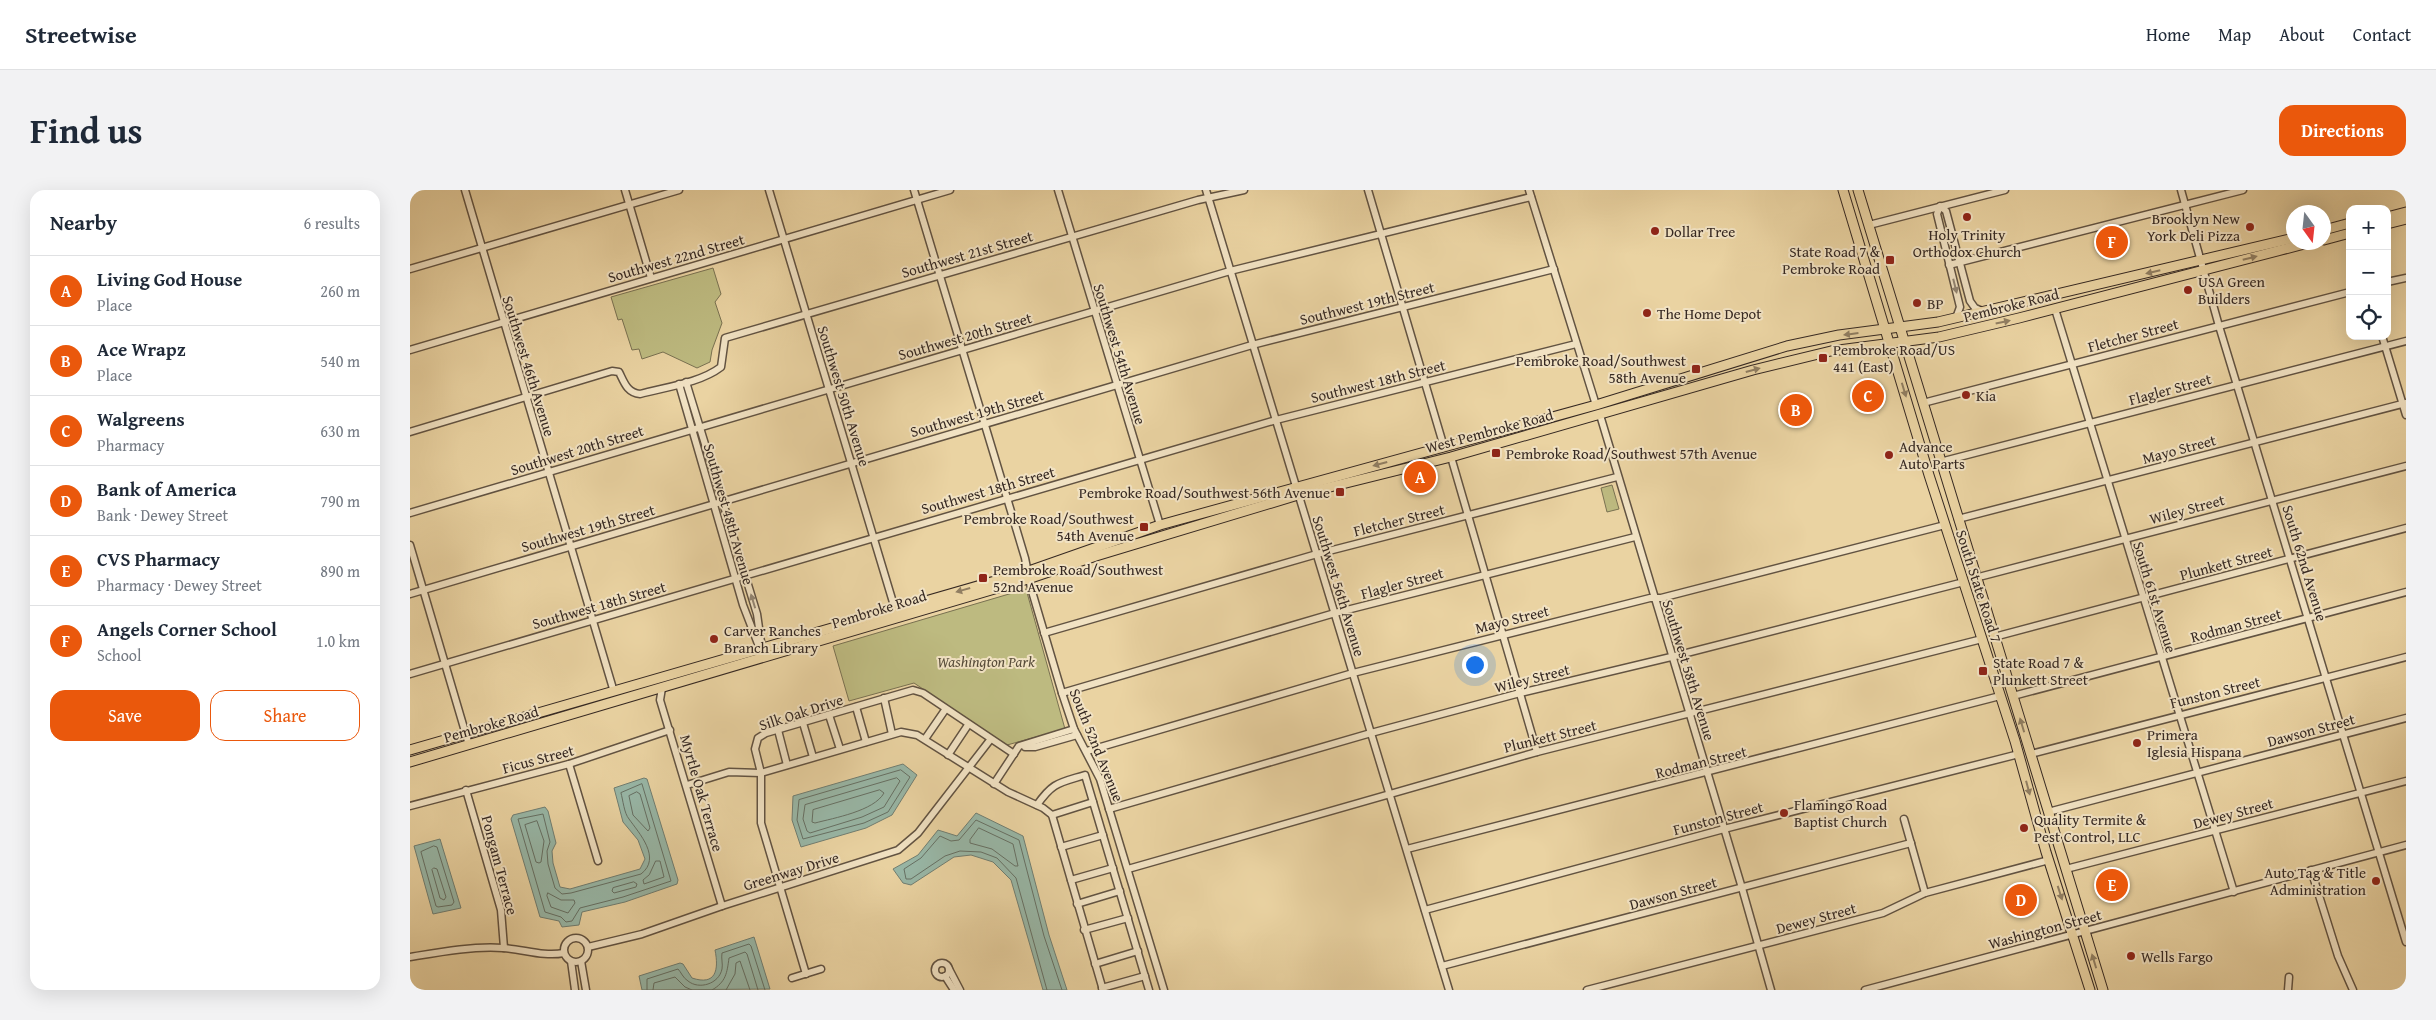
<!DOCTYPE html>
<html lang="en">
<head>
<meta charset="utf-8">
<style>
  body { margin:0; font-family:"Gentium Book Plus",serif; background:#f2f2f3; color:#1f2937 }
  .controls { position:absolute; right:15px; top:15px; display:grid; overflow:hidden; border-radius:10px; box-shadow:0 5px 20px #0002 }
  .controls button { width:45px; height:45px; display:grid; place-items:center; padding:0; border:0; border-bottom:1px solid #e0e1e3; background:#fff; color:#1f2937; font:25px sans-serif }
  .compass { position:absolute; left:1876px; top:15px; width:45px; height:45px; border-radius:50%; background:#fff; box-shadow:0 5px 20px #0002; rotate:165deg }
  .you { position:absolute; left:1064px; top:474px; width:18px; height:18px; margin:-12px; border:4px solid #fff; border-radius:50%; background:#1a73e8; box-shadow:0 0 0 8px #1a73e833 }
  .badge { display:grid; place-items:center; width:32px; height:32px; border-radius:50%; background:#ea580c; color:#fff; font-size:16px; font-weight:700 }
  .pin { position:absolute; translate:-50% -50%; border:2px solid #fff; box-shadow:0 1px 5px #0006 }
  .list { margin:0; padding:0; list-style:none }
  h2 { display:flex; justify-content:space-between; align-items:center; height:65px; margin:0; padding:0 20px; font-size:21px }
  h2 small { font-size:16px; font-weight:400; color:#747a83 }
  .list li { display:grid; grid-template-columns:32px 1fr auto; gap:15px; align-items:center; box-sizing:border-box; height:70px; padding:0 20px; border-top:1px solid #e0e1e3 }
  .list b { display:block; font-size:19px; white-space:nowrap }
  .list p { margin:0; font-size:16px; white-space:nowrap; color:#747a83 }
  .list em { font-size:16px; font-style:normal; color:#747a83 }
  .actions { display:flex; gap:10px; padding:15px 20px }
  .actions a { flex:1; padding:11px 0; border:1px solid #ea580c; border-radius:15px; text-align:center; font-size:18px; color:#ea580c }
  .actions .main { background:#ea580c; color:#fff }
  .icon { flex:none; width:28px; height:28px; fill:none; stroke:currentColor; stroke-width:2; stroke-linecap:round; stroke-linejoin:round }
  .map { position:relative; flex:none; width:1996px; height:800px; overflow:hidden; border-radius:15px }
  header { display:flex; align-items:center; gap:30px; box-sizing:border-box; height:70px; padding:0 25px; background:#fff; border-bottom:1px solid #e0e1e3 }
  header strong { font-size:24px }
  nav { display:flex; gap:28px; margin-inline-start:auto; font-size:18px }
  .intro { display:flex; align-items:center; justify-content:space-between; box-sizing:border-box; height:120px; padding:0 30px }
  h1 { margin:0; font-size:35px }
  .button { padding:12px 22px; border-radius:15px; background:#ea580c; color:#fff; font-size:18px; font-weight:700 }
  main { display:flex; gap:30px; padding:0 30px }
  aside { flex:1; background:#fff; border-radius:15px; box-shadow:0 5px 20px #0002 }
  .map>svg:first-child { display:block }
</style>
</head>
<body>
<header>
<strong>Streetwise</strong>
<nav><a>Home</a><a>Map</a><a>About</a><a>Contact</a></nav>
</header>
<div class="intro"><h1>Find us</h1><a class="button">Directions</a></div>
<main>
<aside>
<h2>Nearby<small>6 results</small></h2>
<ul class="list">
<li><span class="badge">A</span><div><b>Living God House</b><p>Place</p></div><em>260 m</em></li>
<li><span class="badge">B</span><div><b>Ace Wrapz</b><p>Place</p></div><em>540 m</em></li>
<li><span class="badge">C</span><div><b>Walgreens</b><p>Pharmacy</p></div><em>630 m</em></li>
<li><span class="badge">D</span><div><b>Bank of America</b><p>Bank · Dewey Street</p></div><em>790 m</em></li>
<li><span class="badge">E</span><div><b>CVS Pharmacy</b><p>Pharmacy · Dewey Street</p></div><em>890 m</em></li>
<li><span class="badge">F</span><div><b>Angels Corner School</b><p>School</p></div><em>1.0 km</em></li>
</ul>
<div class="actions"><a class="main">Save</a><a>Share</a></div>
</aside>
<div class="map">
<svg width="1996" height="800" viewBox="0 0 1996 800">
  <rect width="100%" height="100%" fill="#ead3a2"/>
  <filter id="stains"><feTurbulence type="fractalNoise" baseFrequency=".004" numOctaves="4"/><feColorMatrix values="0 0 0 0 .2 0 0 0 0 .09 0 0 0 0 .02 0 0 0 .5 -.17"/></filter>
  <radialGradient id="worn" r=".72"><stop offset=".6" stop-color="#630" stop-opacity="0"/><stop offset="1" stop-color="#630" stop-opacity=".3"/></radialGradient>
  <!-- green -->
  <g fill="#bdba80" stroke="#797151">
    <polygon points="303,78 311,104 305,112 312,133 302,160 300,172 287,178 253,162 232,169 229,159 222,160 212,129 208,130 201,107"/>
    <polygon points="1202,295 1209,319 1197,322 1191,298"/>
    <polygon points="616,399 655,539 597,555 504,493 439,511 423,456"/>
  </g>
  <!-- water -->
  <g fill="#98b7a7" stroke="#707e72">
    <polygon points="493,574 507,585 482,625 456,638 391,657 382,630 383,606"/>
    <polygon points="234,588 237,589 268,690 267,694 215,712 172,722 169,735 152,737 149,731 130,727 101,629 103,625 135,617 138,621 146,653 142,661 143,673 150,697 160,699 230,679 235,669 228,650 213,632 204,598"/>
    <polygon points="566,623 613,646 639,745 657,800 633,800 601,690 583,672 561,665 544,667 501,695 493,693 483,679 508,665 528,640 547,646"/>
    <polygon points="30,649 51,718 23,724 4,656"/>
    <path d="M344 747 360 799 232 800 229 786 270 773 273 774 282 788C306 796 309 780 305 760Z"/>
  </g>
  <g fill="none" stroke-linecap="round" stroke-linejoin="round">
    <!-- shore -->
    <g stroke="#667064" stroke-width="1">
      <polygon points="491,580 500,587 478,622 454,633 393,649 387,630 389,610"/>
      <polygon points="487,588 490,591 474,617 452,627 400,643 397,641 393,629 395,615"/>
      <path d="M232 594 261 691 213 707 170 718 162 731 156 732 151 727 135 722 108 629 133 624 140 652 137 661 138 674 145 698 152 704 161 703 231 684C252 668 229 643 219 629 214 623 213 610 211 603Z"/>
      <path d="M470 600 474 603C464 621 424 628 405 633L402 632 403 620Z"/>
      <polygon points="227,602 230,604 240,638 238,641 223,625 219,606"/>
      <polygon points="127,631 134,651 131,672 129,673 126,672 115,635"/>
      <polygon points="569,638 603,654 608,676 605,676 582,659 560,653 560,650"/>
      <polygon points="24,656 27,657 44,712 42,715 28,717 26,716 11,662"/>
      <polygon points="246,671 250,671 254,687 234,694 233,690 239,685"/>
      <polygon points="24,678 27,679 36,707 34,710 30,708 22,680"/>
      <polygon points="224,692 227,694 226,697 204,703 202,701 203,698"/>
      <polygon points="138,703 151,710 164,710 165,713 158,723 141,717 137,706"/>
      <path d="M237 800V789L268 779C271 782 273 788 278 791 289 800 309 794 312 779 313 774 311 768 312 763L339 754 341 756 355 800"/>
      <polyline points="243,800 244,793 265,787 275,797 282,800"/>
      <path d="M302 800C316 792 317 783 319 768L335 762 337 764 348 800"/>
      <polyline points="316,800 325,784 326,773 330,771 340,800"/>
      <polyline points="637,800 606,688 587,668 571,662 550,661 535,666 501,689 496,689 494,679 511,668 530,646 541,651 549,650 566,630 609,650 634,746 652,800"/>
    </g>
    <defs>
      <g id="minor">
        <polyline points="55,0 204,502"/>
        <polyline points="215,0 241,88"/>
        <polyline points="359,0 485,419"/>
        <polyline points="504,0 597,308 615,368 621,398 652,503 664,539 690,589 754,800"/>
        <polyline points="648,0 750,335"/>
        <polyline points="796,0 1039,800"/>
        <polyline points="958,0 1034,257"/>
        <polyline points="1119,0 1186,215"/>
        <polyline points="1771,0 1809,136 1996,752"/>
        <polyline points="1459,35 1595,0"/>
        <polyline points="1539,75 1833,0"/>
        <polyline points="0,79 269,0"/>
        <polyline points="1977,92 1996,88"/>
        <polyline points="1645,119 1824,702"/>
        <polyline points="1546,128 1550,117 1527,24 1530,16 1536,21 1560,111 1565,118 1572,121"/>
        <polyline points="1972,146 1996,225"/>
        <polyline points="0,160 540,0"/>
        <polyline points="276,192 347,424 352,459"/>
        <polyline points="269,194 333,415 348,454 353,462"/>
        <polyline points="1513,213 1940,102"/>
        <polyline points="1190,225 1332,698 1361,800"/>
        <path d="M0 242 202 181 209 182C214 192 217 203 230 204 256 197 290 193 311 177L315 148 788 10 834 0"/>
        <polyline points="1041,267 1127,562"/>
        <polyline points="1530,272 1996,151"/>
        <polyline points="0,323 820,81 1121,7"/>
        <polyline points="1548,329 1996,213"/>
        <polyline points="0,355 59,555"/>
        <polyline points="1565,388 1996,276"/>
        <polyline points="0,404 842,155 1144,79"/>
        <polyline points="634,443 907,364 1207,287"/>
        <polyline points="1584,447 1996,338"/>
        <polyline points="0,484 866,230 1166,154"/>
        <polyline points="252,498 250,510 312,716"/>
        <polyline points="652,503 925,423 1225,347"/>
        <polyline points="1603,506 1996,402"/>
        <polyline points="474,508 482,544"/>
        <polyline points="446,517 456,552"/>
        <polyline points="419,525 430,559"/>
        <polyline points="393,533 403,567"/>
        <polyline points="368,540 377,575"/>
        <polyline points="515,549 535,520"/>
        <polyline points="615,557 625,557 667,545"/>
        <polyline points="677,561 943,483 1240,408 1251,408 1535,335"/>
        <polyline points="1621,564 1996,467"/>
        <polyline points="538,565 558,535"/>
        <polyline points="159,574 188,671"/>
        <polyline points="584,594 609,556 664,539"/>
        <polyline points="277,595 319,582 351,583 491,542 507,545 598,602 633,618 642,625 693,800"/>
        <polyline points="56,600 91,720 94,758"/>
        <path d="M627 615C643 592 649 593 675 585L739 800"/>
        <polyline points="0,616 159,574 260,540"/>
        <polyline points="699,619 961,543 1110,503 1261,467 1554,392"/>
        <polyline points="1638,622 1996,528"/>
        <polyline points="642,625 683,612"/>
        <polyline points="1494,629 1515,703"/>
        <polyline points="651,657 693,645"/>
        <polyline points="997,659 1590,506"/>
        <polyline points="718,679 1127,562 1572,449"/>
        <polyline points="1656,679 1996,591"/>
        <polyline points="1901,680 1928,766 1943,800"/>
        <polyline points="661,690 703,678"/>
        <polyline points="667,714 710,701"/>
        <polyline points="1015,720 1314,639 1609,564"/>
        <polyline points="674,740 718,728"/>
        <circle cx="166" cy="760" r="12"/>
        <polyline points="178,757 232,744 312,716 488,660 508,643 580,550"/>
        <path d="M0 767C30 762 62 756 93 758 113 759 133 767 154 763"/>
        <polyline points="161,771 165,800"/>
        <polyline points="171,771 176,800"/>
        <circle cx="532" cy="780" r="7"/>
        <polyline points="685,774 728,761"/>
        <polyline points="1032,776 1501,653"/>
        <polyline points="539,779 550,800"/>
        <polyline points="396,784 351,633 351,583 345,559 348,548 356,543 503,500 513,503 604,564"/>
        <polyline points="535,786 544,800"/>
        <polyline points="382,788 411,779"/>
        <polyline points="692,798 735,786"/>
        <polyline points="1177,800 1473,723 1515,703 1639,670"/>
        <polyline points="1455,800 1996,655"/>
        <polyline points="1878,800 1879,787"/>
      </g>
      <g id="major">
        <polyline points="1433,0 1519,285 1605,551 1636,662 1680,800"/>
        <polyline points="1448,0 1693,800"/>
        <polyline points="1977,27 1996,22"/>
        <polyline points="1977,34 1996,29"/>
        <polyline points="1914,40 1940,33"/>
        <polyline points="1914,50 1940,43"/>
        <polyline points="0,560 616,382 750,335 1186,215 1377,156 1429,145 1528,132 1884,48"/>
        <polyline points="0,572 618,389 686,366 888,305 1041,267 1343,180 1421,161 1529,147 1609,128 1902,52"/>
      </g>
    </defs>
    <!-- minor casing -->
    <use href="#minor" stroke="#625342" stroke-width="9"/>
    <!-- major casing -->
    <use href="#major" stroke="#352822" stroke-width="11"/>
    <!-- minor -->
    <use href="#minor" stroke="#f1e2c3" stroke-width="6"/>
    <!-- major -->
    <use href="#major" stroke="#ead3a2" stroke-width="9"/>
  </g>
  <!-- one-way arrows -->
  <defs><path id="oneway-solid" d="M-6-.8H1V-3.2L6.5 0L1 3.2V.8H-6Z" transform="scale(1.25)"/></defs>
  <g fill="#907e62">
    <use href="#oneway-solid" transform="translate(1840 68) rotate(-14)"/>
    <use href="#oneway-solid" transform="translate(1743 82) rotate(167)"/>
    <use href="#oneway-solid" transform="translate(1593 132) rotate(-12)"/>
    <use href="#oneway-solid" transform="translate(1441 144) rotate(173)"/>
    <use href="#oneway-solid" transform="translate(1343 180) rotate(-15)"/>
    <use href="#oneway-solid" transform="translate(1494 200) rotate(73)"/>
    <use href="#oneway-solid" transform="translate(970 274) rotate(165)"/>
    <use href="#oneway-solid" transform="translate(553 400) rotate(164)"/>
    <use href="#oneway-solid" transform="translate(1612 535) rotate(-107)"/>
    <use href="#oneway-solid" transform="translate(1618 598) rotate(75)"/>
    <use href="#oneway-solid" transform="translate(1650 703) rotate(72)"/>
    <use href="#oneway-solid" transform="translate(1684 771) rotate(-107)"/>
  </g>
  <g fill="#938572">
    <use href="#oneway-solid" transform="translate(1545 96) rotate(76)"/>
    <use href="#oneway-solid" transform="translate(343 411) rotate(-107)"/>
  </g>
  <!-- markers -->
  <g fill="#8f2418" stroke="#f1e2c3" stroke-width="2">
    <circle cx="1557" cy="27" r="5"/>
    <circle cx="1840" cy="37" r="5"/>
    <circle cx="1245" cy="41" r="5"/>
    <rect x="1475" y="65" width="10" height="10" rx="2.5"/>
    <circle cx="1778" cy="100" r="5"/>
    <circle cx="1507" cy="113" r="5"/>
    <circle cx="1237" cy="123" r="5"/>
    <rect x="1408" y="163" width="10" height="10" rx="2.5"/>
    <rect x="1281" y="174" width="10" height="10" rx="2.5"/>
    <circle cx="1556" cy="205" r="5"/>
    <rect x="1081" y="258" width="10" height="10" rx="2.5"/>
    <circle cx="1479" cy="265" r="5"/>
    <rect x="925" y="297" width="10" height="10" rx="2.5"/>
    <rect x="729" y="332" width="10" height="10" rx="2.5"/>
    <rect x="568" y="383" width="10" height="10" rx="2.5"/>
    <circle cx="304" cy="449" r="5"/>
    <rect x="1568" y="476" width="10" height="10" rx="2.5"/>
    <circle cx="1727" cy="553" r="5"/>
    <circle cx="1374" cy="623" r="5"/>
    <circle cx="1614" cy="638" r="5"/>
    <circle cx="1966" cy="691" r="5"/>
    <circle cx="1721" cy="766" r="5"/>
  </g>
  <g text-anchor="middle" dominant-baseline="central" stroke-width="4" stroke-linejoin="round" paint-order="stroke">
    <!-- poi labels -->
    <g font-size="15" fill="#352822" stroke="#f1e2c3" text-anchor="start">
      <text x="1830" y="28" text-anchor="end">Brooklyn New<tspan x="1830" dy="17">York Deli Pizza</tspan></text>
      <text x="1255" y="41">Dollar Tree</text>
      <text x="1557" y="44" text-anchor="middle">Holy Trinity<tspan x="1557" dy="17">Orthodox Church</tspan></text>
      <text x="1470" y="61" text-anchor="end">State Road 7 &amp;<tspan x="1470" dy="17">Pembroke Road</tspan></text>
      <text x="1788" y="91">USA Green<tspan x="1788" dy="17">Builders</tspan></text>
      <text x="1517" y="113">BP</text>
      <text x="1247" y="123">The Home Depot</text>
      <text x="1423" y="159">Pembroke Road/US<tspan x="1423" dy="17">441 (East)</tspan></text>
      <text x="1276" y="170" text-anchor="end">Pembroke Road/Southwest<tspan x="1276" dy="17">58th Avenue</tspan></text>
      <text x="1566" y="205">Kia</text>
      <text x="1489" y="256">Advance<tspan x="1489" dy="17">Auto Parts</tspan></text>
      <text x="1096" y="263">Pembroke Road/Southwest 57th Avenue</text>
      <text x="920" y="302" text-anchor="end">Pembroke Road/Southwest 56th Avenue</text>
      <text x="724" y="328" text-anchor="end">Pembroke Road/Southwest<tspan x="724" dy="17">54th Avenue</tspan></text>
      <text x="583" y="379">Pembroke Road/Southwest<tspan x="583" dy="17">52nd Avenue</tspan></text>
      <text x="314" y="440">Carver Ranches<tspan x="314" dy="17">Branch Library</tspan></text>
      <text x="1583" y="472">State Road 7 &amp;<tspan x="1583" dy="17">Plunkett Street</tspan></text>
      <text x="1737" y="544">Primera<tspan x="1737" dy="17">Iglesia Hispana</tspan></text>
      <text x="1384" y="614">Flamingo Road<tspan x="1384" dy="17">Baptist Church</tspan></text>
      <text x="1624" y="629">Quality Termite &amp;<tspan x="1624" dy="17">Pest Control, LLC</tspan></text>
      <text x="1956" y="682" text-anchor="end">Auto Tag &amp; Title<tspan x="1956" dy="17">Administration</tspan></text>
      <text x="1731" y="766">Wells Fargo</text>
    </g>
    <!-- street labels -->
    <g font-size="15" fill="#352822" stroke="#f1e2c3">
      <text transform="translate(557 64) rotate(-16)">Southwest 21st Street</text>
      <text transform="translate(266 68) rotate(-16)">Southwest 22nd Street</text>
      <text transform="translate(957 113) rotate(-14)">Southwest 19th Street</text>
      <text transform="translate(1601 115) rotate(-14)">Pembroke Road</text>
      <text transform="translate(1723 145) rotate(-15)">Fletcher Street</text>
      <text transform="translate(555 146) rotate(-16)">Southwest 20th Street</text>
      <text transform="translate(710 164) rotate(73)">Southwest 54th Avenue</text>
      <text transform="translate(119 176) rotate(73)">Southwest 46th Avenue</text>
      <text transform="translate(968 191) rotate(-14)">Southwest 18th Street</text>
      <text transform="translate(1760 199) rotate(-15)">Flagler Street</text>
      <text transform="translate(434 206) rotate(73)">Southwest 50th Avenue</text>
      <text transform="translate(567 223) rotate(-16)">Southwest 19th Street</text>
      <text transform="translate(1079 241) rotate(-15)">West Pembroke Road</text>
      <text transform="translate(1769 259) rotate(-15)">Mayo Street</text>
      <text transform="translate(167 260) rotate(-17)">Southwest 20th Street</text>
      <text transform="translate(578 300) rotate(-16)">Southwest 18th Street</text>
      <text transform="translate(1777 319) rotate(-15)">Wiley Street</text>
      <text transform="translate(319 324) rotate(74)">Southwest 48th Avenue</text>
      <text transform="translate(989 330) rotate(-14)">Fletcher Street</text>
      <text transform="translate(178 338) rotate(-16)">Southwest 19th Street</text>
      <text transform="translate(1816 373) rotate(-15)">Plunkett Street</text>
      <text transform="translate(1895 373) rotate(73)">South 62nd Avenue</text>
      <text transform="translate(992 393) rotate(-15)">Flagler Street</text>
      <text transform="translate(929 396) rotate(73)">Southwest 56th Avenue</text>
      <text transform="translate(1569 396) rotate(72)">South State Road 7</text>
      <text transform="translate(1745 407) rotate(73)">South 61st Avenue</text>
      <text transform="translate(189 415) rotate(-16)">Southwest 18th Street</text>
      <text transform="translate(469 419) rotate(-17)">Pembroke Road</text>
      <text transform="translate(1102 429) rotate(-14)">Mayo Street</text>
      <text transform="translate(1826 435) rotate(-15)">Rodman Street</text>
      <text transform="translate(1279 480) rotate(73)">Southwest 58th Avenue</text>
      <text transform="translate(1122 488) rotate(-14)">Wiley Street</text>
      <text transform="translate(1805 502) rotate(-14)">Funston Street</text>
      <text transform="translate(391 522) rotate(-18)">Silk Oak Drive</text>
      <text transform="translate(81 534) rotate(-16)">Pembroke Road</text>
      <text transform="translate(1901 540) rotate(-15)">Dawson Street</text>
      <text transform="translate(1140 546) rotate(-14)">Plunkett Street</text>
      <text transform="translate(687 555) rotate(68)">South 52nd Avenue</text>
      <text transform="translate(128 569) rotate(-15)">Ficus Street</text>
      <text transform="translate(1291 572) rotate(-14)">Rodman Street</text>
      <text transform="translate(292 603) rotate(74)">Myrtle Oak Terrace</text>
      <text transform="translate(1823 623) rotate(-15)">Dewey Street</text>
      <text transform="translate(1308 628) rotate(-15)">Funston Street</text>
      <text transform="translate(90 675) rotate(75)">Pongam Terrace</text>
      <text transform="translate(381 681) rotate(-17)">Greenway Drive</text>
      <text transform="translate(1263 703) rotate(-15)">Dawson Street</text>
      <text transform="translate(1406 728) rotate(-15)">Dewey Street</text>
      <text transform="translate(1635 739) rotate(-15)">Washington Street</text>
    </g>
    <!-- park labels -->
    <g font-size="15" font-style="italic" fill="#574c3a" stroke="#f1e2c3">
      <text x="576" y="471">Washington Park</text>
    </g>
  </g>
  <rect width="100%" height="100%" filter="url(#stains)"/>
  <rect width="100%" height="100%" fill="url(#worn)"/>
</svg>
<div class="controls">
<button>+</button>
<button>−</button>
<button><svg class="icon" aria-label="locate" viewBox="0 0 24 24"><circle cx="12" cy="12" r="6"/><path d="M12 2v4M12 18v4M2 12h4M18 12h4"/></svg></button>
</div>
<svg class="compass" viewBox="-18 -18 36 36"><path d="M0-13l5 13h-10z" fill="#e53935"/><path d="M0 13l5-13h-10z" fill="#747a83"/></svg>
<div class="you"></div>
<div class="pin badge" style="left:1010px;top:287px">A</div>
<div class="pin badge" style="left:1386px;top:220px">B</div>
<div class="pin badge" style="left:1458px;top:206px">C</div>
<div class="pin badge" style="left:1611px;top:710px">D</div>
<div class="pin badge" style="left:1702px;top:695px">E</div>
<div class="pin badge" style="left:1702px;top:52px">F</div>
</div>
</main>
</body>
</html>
